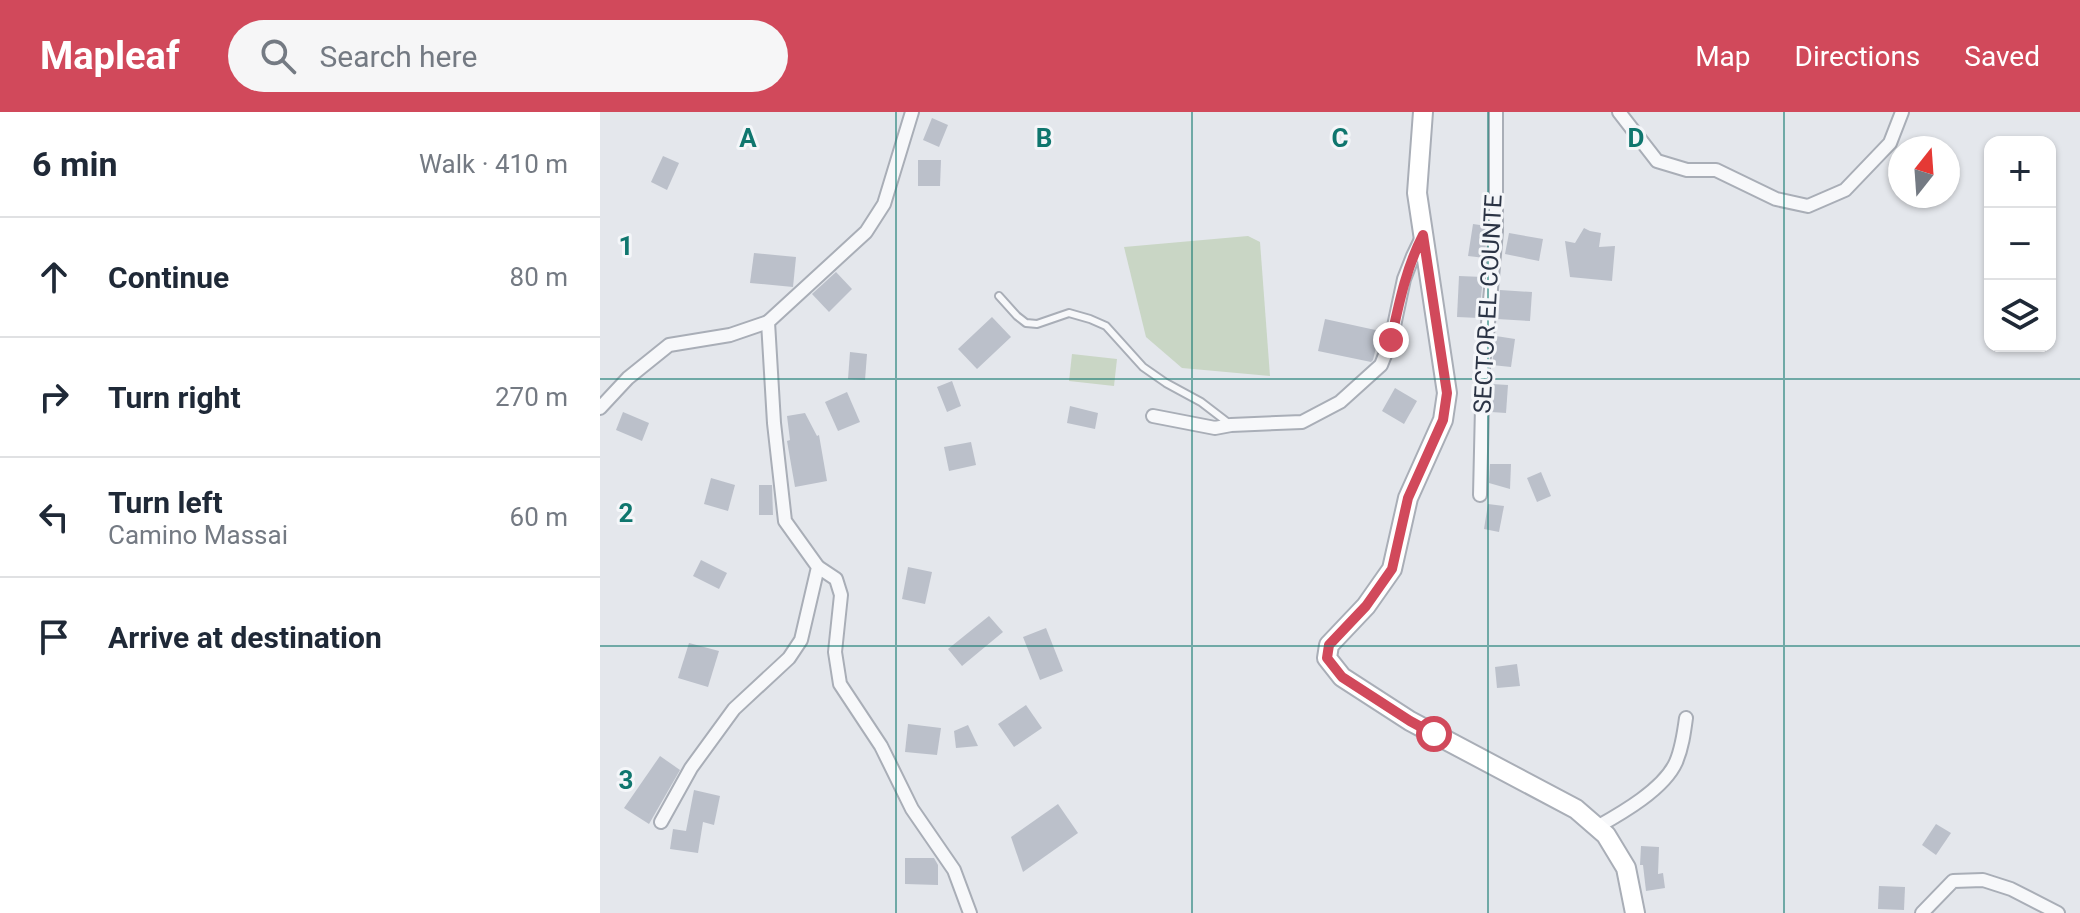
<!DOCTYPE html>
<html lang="en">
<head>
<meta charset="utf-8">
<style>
  body { margin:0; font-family:Roboto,sans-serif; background:#f6f6f7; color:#1f2937 }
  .controls { position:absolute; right:24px; top:24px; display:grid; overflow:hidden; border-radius:16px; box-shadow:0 2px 6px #0004 }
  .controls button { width:72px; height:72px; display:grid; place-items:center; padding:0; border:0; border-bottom:2px solid #e0e1e3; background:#fff; color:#1f2937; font:40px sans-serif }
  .compass { position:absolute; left:1288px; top:24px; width:72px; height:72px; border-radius:50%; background:#fff; box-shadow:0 2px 6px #0004; rotate:17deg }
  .stop { position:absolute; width:24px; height:24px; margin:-18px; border:6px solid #d1495b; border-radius:50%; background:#fff }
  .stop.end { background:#d1495b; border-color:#fff; box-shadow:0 2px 8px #0008 }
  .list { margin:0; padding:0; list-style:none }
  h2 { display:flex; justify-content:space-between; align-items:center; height:104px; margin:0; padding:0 32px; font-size:34px }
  h2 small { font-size:26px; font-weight:400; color:#747a83 }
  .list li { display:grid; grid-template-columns:52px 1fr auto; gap:24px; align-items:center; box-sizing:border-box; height:120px; padding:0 32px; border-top:2px solid #e0e1e3 }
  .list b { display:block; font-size:30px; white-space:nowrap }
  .list p { margin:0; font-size:26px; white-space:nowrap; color:#747a83 }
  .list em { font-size:26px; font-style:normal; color:#747a83 }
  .icon { flex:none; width:44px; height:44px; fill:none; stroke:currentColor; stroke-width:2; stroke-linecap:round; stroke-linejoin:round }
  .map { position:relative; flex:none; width:1480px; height:801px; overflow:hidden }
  header { display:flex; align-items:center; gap:48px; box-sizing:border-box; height:112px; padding:0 40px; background:#d1495b; color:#fff }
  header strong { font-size:38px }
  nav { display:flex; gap:44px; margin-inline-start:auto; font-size:28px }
  .search { width:560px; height:72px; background:#f6f6f7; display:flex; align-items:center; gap:20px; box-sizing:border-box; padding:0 28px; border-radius:44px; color:#747a83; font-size:30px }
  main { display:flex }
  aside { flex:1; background:#fff }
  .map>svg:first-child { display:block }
</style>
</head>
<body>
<header>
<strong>Mapleaf</strong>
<div class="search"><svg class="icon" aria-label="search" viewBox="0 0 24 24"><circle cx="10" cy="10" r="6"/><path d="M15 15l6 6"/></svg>Search here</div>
<nav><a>Map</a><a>Directions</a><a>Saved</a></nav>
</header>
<main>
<aside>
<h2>6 min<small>Walk · 410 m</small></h2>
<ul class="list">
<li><svg class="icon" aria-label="ahead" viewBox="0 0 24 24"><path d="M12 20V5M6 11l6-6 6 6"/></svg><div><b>Continue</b></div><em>80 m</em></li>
<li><svg class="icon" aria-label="right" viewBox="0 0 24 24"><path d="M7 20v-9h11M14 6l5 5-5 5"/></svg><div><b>Turn right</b></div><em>270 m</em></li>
<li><svg class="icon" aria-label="left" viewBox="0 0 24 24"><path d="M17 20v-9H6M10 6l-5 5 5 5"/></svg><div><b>Turn left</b><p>Camino Massai</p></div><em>60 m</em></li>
<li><svg class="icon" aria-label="arrive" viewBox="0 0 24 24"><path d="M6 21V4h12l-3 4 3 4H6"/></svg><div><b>Arrive at destination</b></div></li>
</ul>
</aside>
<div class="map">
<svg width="1480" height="801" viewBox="0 0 1480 801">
  <rect width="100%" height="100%" fill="#e4e7ec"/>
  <!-- pitch -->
  <g fill="#c9d6c5">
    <polygon points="648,124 660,130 670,264 582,256 546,225 524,135"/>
    <polygon points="472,242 517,247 514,274 469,269"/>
  </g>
  <!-- building -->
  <g fill="#bbc0ca">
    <polygon points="332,6 348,13 339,35 323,28"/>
    <polygon points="63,44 79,51 67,78 51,70"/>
    <polygon points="318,48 341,48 340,74 318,74"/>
    <polygon points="873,112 887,114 885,146 868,144"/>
    <polygon points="984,116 990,119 1001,121 999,135 1015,134 1012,169 970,165 965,129 975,131"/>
    <polygon points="909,121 943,127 939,149 905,142"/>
    <polygon points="154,141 196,145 193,175 150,171"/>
    <polygon points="236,160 252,177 229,200 212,182"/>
    <polygon points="859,164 883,165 879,206 857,205"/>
    <polygon points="900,178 932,180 930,209 897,207"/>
    <polygon points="392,205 411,225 377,257 358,237"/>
    <polygon points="725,207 780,219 773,248 771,250 718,239"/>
    <polygon points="896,224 915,227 911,255 892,253"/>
    <polygon points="250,240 267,242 265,268 248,267"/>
    <polygon points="352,269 361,294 347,300 337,275"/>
    <polygon points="892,272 908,273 906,301 891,300"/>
    <polygon points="795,276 817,289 804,312 782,299"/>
    <polygon points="247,280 260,310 238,319 225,290"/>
    <polygon points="470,294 498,301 495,317 467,311"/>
    <polygon points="23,300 49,311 42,329 16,318"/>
    <polygon points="205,301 217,324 219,323 227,369 195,375 187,329 190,328 187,304"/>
    <polygon points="371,330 376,353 349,359 344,335"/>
    <polygon points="890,352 911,352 910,377 889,371"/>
    <polygon points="941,360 951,384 937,390 927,366"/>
    <polygon points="111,366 135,373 128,399 104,392"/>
    <polygon points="159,373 172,373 173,403 159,403"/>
    <polygon points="888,392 904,394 899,420 884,417"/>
    <polygon points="101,448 127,461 119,477 93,464"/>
    <polygon points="308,455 332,460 325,492 302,487"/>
    <polygon points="389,504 403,520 362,554 348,537"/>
    <polygon points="446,516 463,559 440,568 423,525"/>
    <polygon points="89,531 119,539 108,575 78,566"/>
    <polygon points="917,552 920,574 897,576 895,555"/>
    <polygon points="426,593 442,616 414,635 398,612"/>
    <polygon points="308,612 341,616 337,643 305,640"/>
    <polygon points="368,613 378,634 356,636 354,619"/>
    <polygon points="60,644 80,658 49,712 24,696"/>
    <polygon points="94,678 120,684 114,713 103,710 98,741 70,737 73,717 86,719"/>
    <polygon points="458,692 478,721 423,760 411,725"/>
    <polygon points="1336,712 1351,721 1336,743 1322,733"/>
    <polygon points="1041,734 1059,735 1058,762 1063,761 1065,776 1046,779 1043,753 1040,753"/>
    <polygon points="305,746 334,746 338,753 338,773 305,772"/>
    <polygon points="1279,774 1305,775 1304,798 1278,797"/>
  </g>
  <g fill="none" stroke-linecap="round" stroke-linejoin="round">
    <defs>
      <polyline id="lane" points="399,184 417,204 426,211 437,212 469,201 490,207 506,214 543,255 566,271 601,290 631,313"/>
      <g id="street">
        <polyline points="1019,0 1057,49 1087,58 1116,58 1176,87 1208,94 1245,78 1290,31 1302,0"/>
        <polyline points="0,296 28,266 69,233 130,223 168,210"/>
        <polyline points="553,304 615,316 631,313 702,310 740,290 781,253 791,228 804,167 813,144 823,123"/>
        <polyline points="880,383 883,251 887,223 896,119 896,0"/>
        <polyline points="218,455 236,467 241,483 235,540 240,572 281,634 312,697 354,758 370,801"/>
        <polyline points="61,710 91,656 134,597 189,546 201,528 218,455 185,409 174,311 168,210 266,120 284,92 312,0"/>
        <path d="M997 715C1022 701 1064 677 1076 650 1082 636 1084 621 1086 606"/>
        <polyline points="1322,801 1353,769 1383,768 1411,777 1458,801"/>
      </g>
      <polyline id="secondary" points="823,0 817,81 847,281 843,308 808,386 792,457 766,494 729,533 727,546 742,565 810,609 976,697 1006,723 1026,756 1035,801"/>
    </defs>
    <!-- lane casing -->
    <use href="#lane" stroke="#a9aeb7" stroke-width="10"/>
    <!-- street casing -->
    <use href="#street" stroke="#a9aeb7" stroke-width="16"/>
    <!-- secondary casing -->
    <use href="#secondary" stroke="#a9aeb7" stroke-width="22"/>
    <!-- lane -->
    <use href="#lane" stroke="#f7f8fa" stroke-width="6"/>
    <!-- street -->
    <use href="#street" stroke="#f7f8fa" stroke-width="12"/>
    <!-- secondary -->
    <use href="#secondary" stroke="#fff" stroke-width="18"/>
  </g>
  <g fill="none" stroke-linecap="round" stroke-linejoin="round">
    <!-- route -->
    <path stroke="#d1495b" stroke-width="10" d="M791 228C799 191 806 156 823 123L847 281 843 308 808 386 792 457 766 494 729 533 727 546 742 565 810 609 834 622"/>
  </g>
  <!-- grid -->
  <path fill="none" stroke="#0f766e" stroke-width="2" stroke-opacity="0.55" d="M296 0V801M592 0V801M888 0V801M1184 0V801M0 267H1480M0 534H1480"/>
  <g text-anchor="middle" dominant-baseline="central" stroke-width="6" stroke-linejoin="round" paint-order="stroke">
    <!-- street labels -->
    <g font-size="24" fill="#2b3445" stroke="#f4f6f9">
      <text transform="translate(888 192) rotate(-87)">SECTOR EL COUNTE</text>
    </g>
  </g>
  <g font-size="26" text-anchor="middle" font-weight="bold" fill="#0f766e" stroke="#f4f6f9" stroke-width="6" stroke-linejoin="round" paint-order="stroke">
    <text x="148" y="35">A</text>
    <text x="444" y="35">B</text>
    <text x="740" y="35">C</text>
    <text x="1036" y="35">D</text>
    <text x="26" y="143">1</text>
    <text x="26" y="410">2</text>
    <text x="26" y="677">3</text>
  </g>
</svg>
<div class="controls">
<button>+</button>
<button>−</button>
<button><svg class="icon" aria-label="layers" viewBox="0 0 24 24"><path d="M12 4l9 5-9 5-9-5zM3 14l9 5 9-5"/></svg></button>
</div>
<svg class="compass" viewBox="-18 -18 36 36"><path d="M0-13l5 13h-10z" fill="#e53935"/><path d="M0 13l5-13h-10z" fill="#747a83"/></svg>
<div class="stop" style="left:834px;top:622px"></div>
<div class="stop end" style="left:791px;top:228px"></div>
</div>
</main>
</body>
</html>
